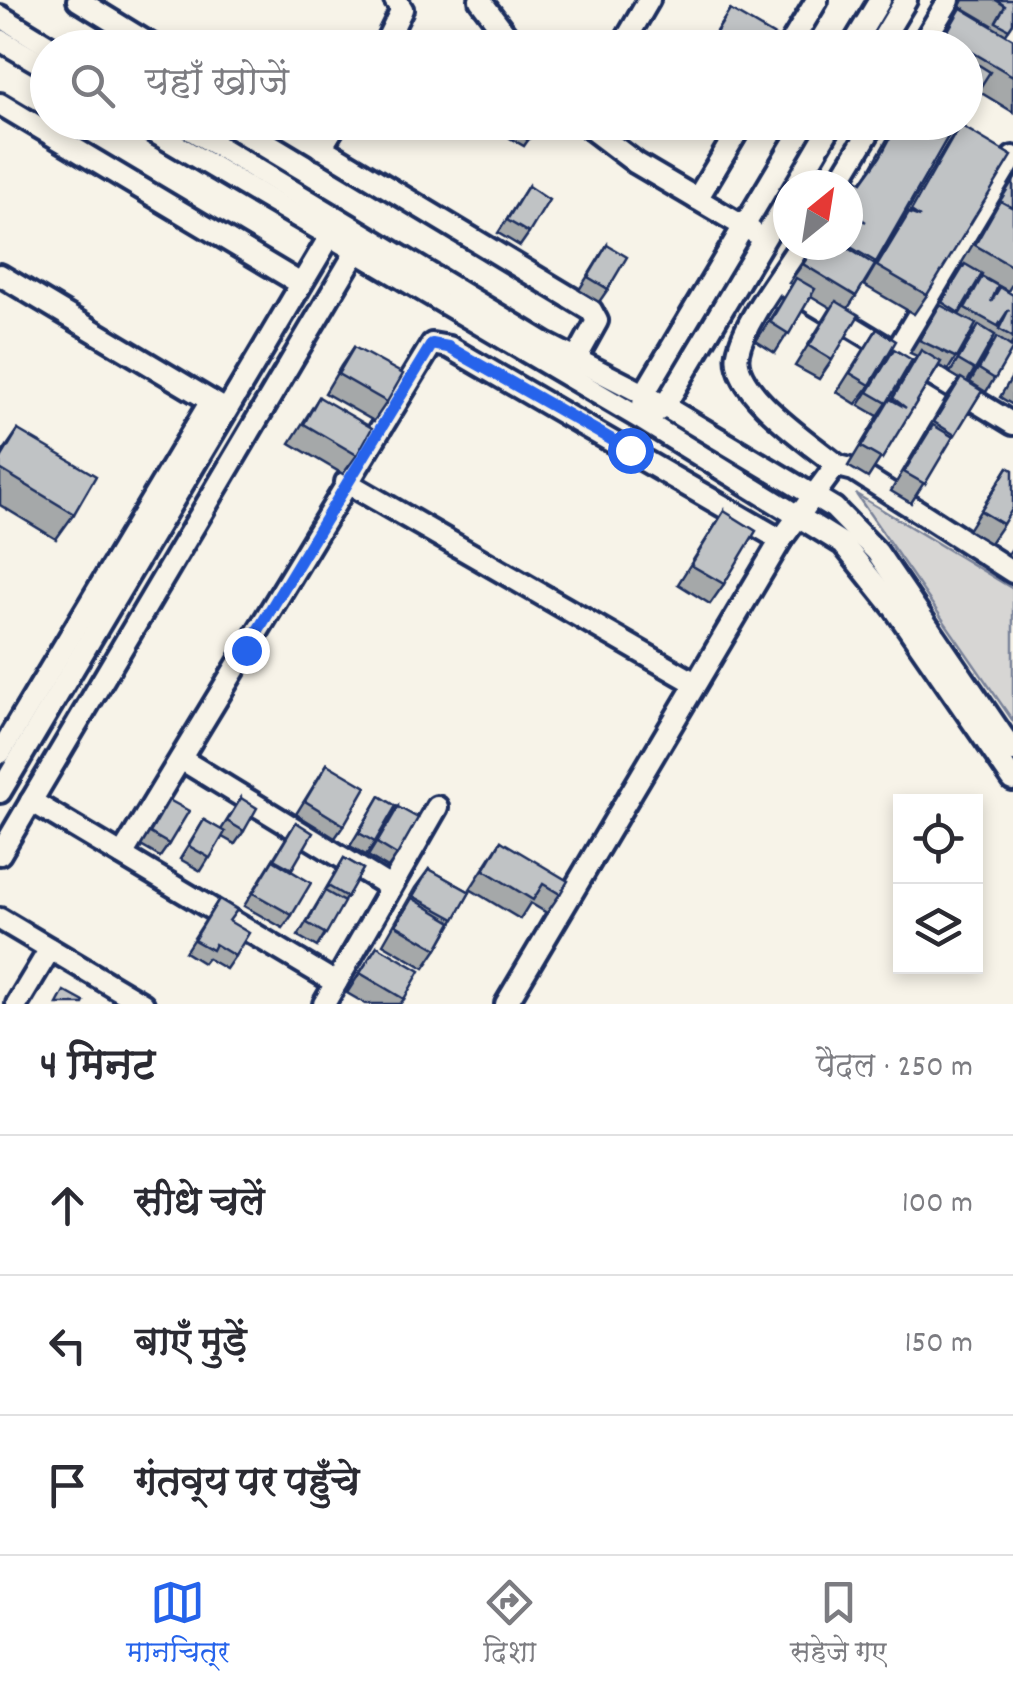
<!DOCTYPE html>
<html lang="hi">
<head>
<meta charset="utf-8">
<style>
  body { margin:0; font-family:Dekko,"Playpen Sans Deva",sans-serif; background:#f2f2f3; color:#2b2b33 }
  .controls { position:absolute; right:30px; bottom:30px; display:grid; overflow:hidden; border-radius:0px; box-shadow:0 5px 15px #0003 }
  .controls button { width:90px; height:90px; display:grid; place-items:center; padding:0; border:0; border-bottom:2px solid #e1e1e2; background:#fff; color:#2b2b33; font:50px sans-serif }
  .compass { position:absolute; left:773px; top:170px; width:90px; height:90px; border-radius:50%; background:#fff; box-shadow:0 5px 15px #0003; rotate:30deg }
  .stop { position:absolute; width:30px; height:30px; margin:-22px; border:8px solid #2563eb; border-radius:50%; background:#fff }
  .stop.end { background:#2563eb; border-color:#fff; box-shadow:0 2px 10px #0008 }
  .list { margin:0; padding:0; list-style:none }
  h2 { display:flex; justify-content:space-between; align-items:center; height:130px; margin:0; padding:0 40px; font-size:42px }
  h2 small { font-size:32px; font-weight:400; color:#7c7c81 }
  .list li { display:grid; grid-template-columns:65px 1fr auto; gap:30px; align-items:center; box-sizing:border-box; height:140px; padding:0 40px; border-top:2px solid #e1e1e2 }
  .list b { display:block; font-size:38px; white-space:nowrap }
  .list em { font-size:32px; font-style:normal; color:#7c7c81 }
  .icon { flex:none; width:55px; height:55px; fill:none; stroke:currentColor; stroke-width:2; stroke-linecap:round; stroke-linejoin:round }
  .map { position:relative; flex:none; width:1013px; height:1004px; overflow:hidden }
  .search { position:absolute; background:#fff; box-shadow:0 5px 15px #0003; left:30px; right:30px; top:30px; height:110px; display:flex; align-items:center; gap:25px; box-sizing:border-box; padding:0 35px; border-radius:55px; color:#7c7c81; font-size:38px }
  .sheet { height:550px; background:#fff }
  nav { display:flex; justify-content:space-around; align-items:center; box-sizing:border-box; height:140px; border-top:2px solid #e1e1e2; background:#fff; font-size:28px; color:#7c7c81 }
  nav a { display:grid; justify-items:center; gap:5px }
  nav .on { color:#2563eb }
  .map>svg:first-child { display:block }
</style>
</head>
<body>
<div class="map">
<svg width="1013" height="1004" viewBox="0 0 1013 1004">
  <rect width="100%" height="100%" fill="#f7f3e8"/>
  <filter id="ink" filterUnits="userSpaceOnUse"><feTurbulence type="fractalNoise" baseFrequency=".01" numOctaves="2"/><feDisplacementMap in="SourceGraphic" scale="20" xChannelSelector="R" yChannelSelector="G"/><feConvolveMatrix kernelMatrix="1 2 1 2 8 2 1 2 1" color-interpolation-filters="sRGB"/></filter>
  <g filter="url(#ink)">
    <!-- green -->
    <polygon fill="#d7d6d4" stroke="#798299" stroke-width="2.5" points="856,494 1013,589 1013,721"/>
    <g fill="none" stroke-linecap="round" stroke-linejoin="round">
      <defs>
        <g id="minor">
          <polyline points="78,0 156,48"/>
          <polyline points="480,0 516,48"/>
          <polyline points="0,16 52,48"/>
          <polyline points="0,40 48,68"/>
          <polyline points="383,48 402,9 395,0"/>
          <polyline points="621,48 649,0"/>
          <polyline points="788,48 817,0"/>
          <polyline points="851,48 880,0"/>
          <polyline points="877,48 906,0"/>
          <polyline points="920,48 949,0"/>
          <polyline points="0,104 301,284"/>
          <polyline points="137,122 641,419 843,544 895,609 1013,780"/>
          <polyline points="178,122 546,344 644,394 834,508 877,552 1013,751"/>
          <polyline points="279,122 591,310 597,321 576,359"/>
          <polyline points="582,122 636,163 753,232"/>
          <polyline points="321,148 337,122"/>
          <polyline points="796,185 833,122"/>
          <polyline points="837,185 875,122"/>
          <polyline points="697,199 743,122"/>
          <path d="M800 245C782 274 744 321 738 353 730 391 811 444 838 466"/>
          <polyline points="0,275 221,407"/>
          <polyline points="788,288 1013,424"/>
          <polyline points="896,352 1013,157"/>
          <polyline points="643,407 644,394 806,122"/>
          <polyline points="652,414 664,407 788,199"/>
          <polyline points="346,482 695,683"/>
          <polyline points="0,753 211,401"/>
          <polyline points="181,759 390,887"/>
          <polyline points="0,792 336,226"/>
          <polyline points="31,801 336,983"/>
          <polyline points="0,854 363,240"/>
          <polyline points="122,855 432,344 449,347 781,540"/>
          <polyline points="0,919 143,1004"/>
          <polyline points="17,1004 50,949"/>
          <polyline points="324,1004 437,807"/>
          <polyline points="506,1004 781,540 831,472 838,466 854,470 1013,572"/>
        </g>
      </defs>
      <!-- minor casing -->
      <use href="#minor" stroke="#1b2f5e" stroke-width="28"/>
      <!-- minor -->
      <use href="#minor" stroke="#f7f3e8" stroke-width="20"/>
    </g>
    <!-- wall -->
    <g fill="#a5a8a9" stroke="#1b2f5e" stroke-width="2.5">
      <polygon points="963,0 1013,0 1013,23 1005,35 1013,39 1013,112 978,91 966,111 966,48 935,48 961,8 991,26 992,25 960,6"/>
      <polygon points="730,10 781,48 705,48"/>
      <polygon points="897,122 958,122 944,143 856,296 848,308 832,360 819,379 795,366 831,308 811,296 775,353 756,341 792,284 789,283 816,245 848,245 848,192 857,179 862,182 868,173"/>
      <polygon points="519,125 533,133 524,146 510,138"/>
      <polygon points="960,125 927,295 914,314 864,285 947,144"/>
      <polygon points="1013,177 1013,283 1008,291 981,276 958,314 959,315 982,277 992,298 1013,295 1013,341 1011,345 1013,345 1013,352 1011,351 986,392 970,382 993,343 991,342 967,382 982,391 911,503 891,491 947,397 960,379 950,373 975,331 973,330 948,370 939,366 868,478 848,466 877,418 917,356 910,353 964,265 961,264"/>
      <polygon points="528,186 529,233 520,246 498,233"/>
      <polygon points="607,245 608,289 599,302 579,290"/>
      <polygon points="877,329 870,385 856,404 837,392"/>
      <polygon points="354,347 387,402 374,421 325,393 341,366"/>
      <polygon points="894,349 887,403 878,416 859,405"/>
      <polygon points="1013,375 1013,405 1000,397"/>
      <polygon points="319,397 357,455 343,474 290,443"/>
      <polygon points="18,430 74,514 56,539 0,505 0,456"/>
      <polygon points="1008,467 1003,524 990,543 968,530"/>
      <polygon points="724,511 724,584 710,604 678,584"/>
      <polygon points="1013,547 1013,560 1007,556"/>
      <polygon points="327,764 344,825 335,838 296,814"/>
      <polygon points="380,796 375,842 366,855 350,846"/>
      <polygon points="241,798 244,831 235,844 222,837 201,871 180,859 204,820 221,830"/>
      <polygon points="169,800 169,844 160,857 141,846"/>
      <polygon points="398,807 397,855 388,868 368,856"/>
      <polygon points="296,822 291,871 292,915 283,928 244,906"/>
      <polygon points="501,841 560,894 547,913 530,903 520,919 470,889"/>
      <polygon points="344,858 363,869 317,947 298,936"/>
      <polygon points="429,869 470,892 437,949 424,968 383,944 415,888"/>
      <polygon points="219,899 229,921 235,956 226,969 207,958 203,963 185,952"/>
      <polygon points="377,946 404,999 400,1004 366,1004 347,993"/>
    </g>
    <!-- building -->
    <g fill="#c0c3c5" stroke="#1b2f5e" stroke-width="2.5">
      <polygon points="996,0 1013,0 1013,23 1009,29 996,22 1005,6"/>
      <polygon points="961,8 1013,39 1013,76 945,36"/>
      <polygon points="730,10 785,42 781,48 734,48 714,36"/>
      <polygon points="966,57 990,72 974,97 966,92"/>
      <polygon points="966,95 972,99 966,111"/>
      <polygon points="899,122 948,122 954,126 876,262 847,245 848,212 866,222 848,210 848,194 857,179 862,182 880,157"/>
      <polygon points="519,125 533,133 528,140 515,132"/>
      <polygon points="960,125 1012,156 927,295 877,266 909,213 920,217 911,211"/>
      <polygon points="1013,180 1013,208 1000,201"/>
      <polygon points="528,186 549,200 529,233 507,220"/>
      <polygon points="1000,201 1013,208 1013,267 975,245"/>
      <polygon points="607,245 627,257 608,289 588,277"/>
      <polygon points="816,245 843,245 875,265 856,296 803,264"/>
      <polygon points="965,264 982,274 959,313 942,302"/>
      <polygon points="982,277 998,286 991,302 1000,287 1013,295 1013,337 999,329 1009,309 998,326 965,308"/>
      <polygon points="796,278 815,289 789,334 770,322"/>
      <polygon points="836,301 859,315 832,360 809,346"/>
      <polygon points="940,305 976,324 957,358 919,340"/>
      <polygon points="979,325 995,335 975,370 958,360"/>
      <polygon points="877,329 896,341 870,385 850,373"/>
      <polygon points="997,337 1013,348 995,379 979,369"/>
      <polygon points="354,347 403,374 387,402 338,374"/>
      <polygon points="894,349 912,360 887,403 868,392"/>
      <polygon points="921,350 941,362 882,459 861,447 890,399 906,408 893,398"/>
      <polygon points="961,378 982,391 955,435 934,422"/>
      <polygon points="319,397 372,428 357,455 304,424"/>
      <polygon points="933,425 953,437 925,484 904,472"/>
      <polygon points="18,430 96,476 74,514 0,469 0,460"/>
      <polygon points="1008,467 1013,470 1013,508 1003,524 981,511"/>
      <polygon points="724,511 756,531 724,584 691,565"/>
      <polygon points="327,764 366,787 344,825 305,801"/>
      <polygon points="380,796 396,806 375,842 359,833"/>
      <polygon points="241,798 257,808 244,831 227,821"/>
      <polygon points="169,800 189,811 169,844 150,833"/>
      <polygon points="398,807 418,818 397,855 377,843"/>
      <polygon points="204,820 225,832 210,858 189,846"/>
      <polygon points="296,822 313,833 292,869 274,859"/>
      <polygon points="501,841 568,881 560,894 543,884 533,900 484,870"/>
      <polygon points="344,858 363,869 347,897 328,886"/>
      <polygon points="273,860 311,883 292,915 253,893"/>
      <polygon points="429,869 470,892 455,919 413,896"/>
      <polygon points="325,891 344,902 326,934 307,923"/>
      <polygon points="412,898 452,922 437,949 396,925"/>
      <polygon points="219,899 237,910 229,921 249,933 235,956 215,944 212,950 194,940"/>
      <polygon points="377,946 420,971 404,999 360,973"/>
      <polygon points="64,991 84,1002 83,1004 57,1004"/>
    </g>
  </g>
  <g fill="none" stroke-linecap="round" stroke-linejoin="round" filter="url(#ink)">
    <!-- route -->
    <polyline stroke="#2563eb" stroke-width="12" points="246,650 432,344 448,347 630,450"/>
  </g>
</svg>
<div class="controls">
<button><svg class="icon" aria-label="locate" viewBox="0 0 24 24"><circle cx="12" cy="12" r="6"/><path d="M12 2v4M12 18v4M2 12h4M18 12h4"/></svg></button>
<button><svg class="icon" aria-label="layers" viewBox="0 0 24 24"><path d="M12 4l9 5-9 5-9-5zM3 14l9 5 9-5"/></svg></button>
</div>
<svg class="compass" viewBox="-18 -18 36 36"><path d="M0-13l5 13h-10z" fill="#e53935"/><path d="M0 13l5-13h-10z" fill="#7c7c81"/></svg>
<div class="stop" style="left:630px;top:450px"></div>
<div class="stop end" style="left:246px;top:650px"></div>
<div class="search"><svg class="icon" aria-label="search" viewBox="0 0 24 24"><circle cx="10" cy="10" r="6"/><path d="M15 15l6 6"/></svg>यहाँ खोजें</div>
</div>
<section class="sheet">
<h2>4 मिनट<small>पैदल · 250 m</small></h2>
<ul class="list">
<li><svg class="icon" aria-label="ahead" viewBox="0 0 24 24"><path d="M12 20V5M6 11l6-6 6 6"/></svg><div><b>सीधे चलें</b></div><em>100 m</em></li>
<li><svg class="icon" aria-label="left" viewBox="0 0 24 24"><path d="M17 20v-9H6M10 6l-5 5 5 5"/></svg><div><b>बाएँ मुड़ें</b></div><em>150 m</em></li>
<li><svg class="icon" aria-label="arrive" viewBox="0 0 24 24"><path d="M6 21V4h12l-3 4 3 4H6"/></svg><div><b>गंतव्य पर पहुँचे</b></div></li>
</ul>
</section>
<nav>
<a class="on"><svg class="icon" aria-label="map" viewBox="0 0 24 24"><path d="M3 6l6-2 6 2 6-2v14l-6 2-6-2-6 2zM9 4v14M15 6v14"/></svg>मानचित्र</a>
<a><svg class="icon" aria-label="directions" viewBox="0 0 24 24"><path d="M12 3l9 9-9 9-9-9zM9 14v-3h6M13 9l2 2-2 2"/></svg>दिशा</a>
<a><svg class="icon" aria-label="saved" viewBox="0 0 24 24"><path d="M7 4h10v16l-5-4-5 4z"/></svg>सहेजे गए</a>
</nav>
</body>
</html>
